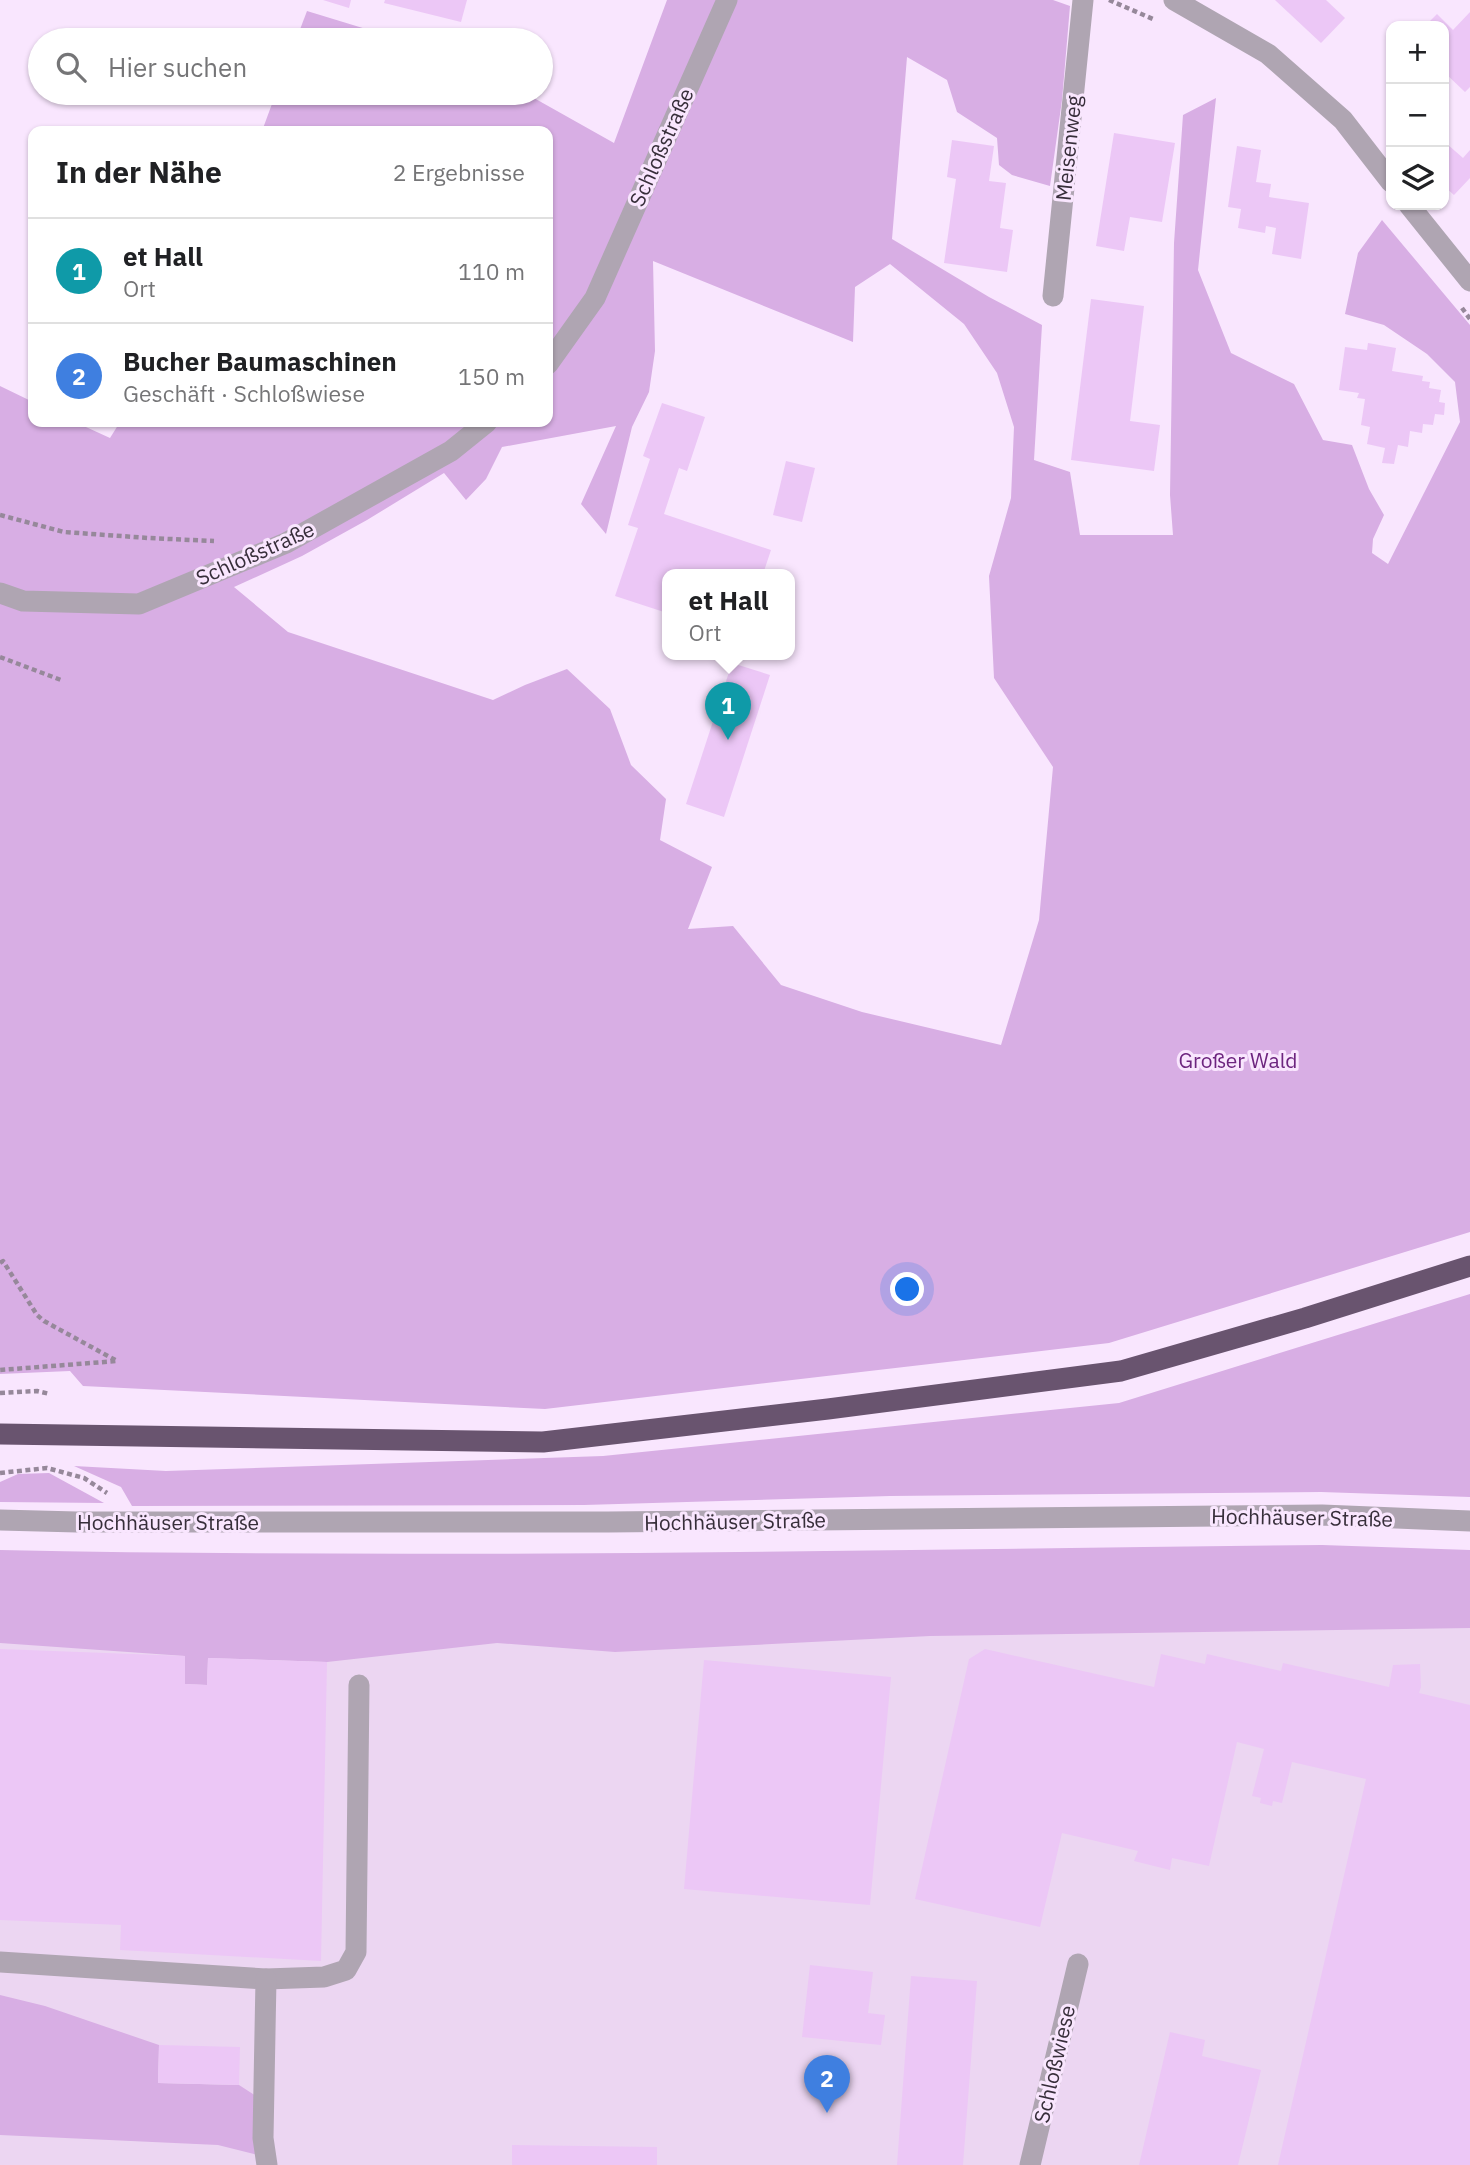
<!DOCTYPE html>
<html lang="de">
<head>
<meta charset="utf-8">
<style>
  body { margin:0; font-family:"IBM Plex Sans",sans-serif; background:#f2f2f2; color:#202124 }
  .controls { position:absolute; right:21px; top:21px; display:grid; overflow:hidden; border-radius:14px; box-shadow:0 2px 5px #0004 }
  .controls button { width:63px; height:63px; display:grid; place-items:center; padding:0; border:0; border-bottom:2px solid #e0e0e0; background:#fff; color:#202124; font:35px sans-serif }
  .you { position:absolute; left:908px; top:1290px; width:24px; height:24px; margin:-18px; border:5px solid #fff; border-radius:50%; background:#1a73e8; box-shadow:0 0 0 10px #1a73e833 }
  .badge { display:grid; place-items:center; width:46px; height:46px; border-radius:50%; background:#2c700c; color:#fff; font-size:23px; font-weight:700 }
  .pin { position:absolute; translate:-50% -58px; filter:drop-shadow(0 2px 4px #0008) }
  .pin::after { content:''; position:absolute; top:37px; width:24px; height:21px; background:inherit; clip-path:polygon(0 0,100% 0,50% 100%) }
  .popup { position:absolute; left:662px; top:569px; width:133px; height:91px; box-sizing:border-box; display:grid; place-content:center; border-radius:14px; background:#fff; filter:drop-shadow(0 2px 5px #0005); font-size:23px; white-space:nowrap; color:#757577 }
  .popup b { font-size:26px; color:#202124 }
  .popup::after { content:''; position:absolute; left:50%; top:100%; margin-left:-14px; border:14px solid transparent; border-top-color:#fff }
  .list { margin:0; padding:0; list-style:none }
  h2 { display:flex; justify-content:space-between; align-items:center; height:91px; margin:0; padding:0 28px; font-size:30px }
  h2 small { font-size:23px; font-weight:400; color:#757577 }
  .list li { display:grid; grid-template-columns:46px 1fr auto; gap:21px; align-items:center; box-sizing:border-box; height:105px; padding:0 28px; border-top:2px solid #e0e0e0 }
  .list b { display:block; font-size:26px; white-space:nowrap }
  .list p { margin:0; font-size:23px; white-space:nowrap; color:#757577 }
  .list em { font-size:23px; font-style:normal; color:#757577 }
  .icon { flex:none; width:38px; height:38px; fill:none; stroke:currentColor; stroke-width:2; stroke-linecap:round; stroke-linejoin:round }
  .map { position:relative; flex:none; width:1470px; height:2165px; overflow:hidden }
  .search { position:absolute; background:#fff; box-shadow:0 2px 5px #0004; left:28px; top:28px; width:525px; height:77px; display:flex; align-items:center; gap:18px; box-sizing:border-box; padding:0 24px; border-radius:38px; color:#757577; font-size:26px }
  .panel { position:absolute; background:#fff; box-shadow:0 2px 5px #0004; left:28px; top:126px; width:525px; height:301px; border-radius:14px }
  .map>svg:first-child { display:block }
</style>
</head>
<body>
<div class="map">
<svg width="1470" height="2165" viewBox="0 0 1470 2165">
  <rect width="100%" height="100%" fill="#f9e6fe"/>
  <!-- built -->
  <polygon fill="#ecd6f2" points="0,1582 1470,1628 1470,2165 0,2165"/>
  <!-- green -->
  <g fill="#d8aee4" fill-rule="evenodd">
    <path d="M667 0H1053L1070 6 1062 100 1050 186 1012 175 999 165 997 138 957 112 947 80 907 57 892 239 989 297 1042 325 1034 460 1070 472 1080 535H1173L1170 495 1174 243 1183 115 1216 98 1198 270 1231 353 1294 384 1323 440 1352 445 1369 489 1384 515 1373 539 1372 553 1388 564 1460 422 1455 382 1427 354 1384 325 1345 314 1358 253 1382 220 1470 325V1232L1109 1343 545 1409 83 1386 70 1371 0 1374V386L33 402V422H75L110 438 120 422H548V131H262L276 93H525L614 143ZM653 261 853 342 855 287 890 264 964 324 997 373 1014 427 1011 498 989 576 994 678 1053 767 1039 920 1001 1045 862 1012 781 985 733 926 688 929 712 867 660 840 666 799 631 765 610 709 567 669 525 685 493 700 288 632 234 587 302 556 367 520 444 473 466 500 486 479 502 447 616 426 581 504 606 534 632 427 649 392 655 351Z"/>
    <polygon points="307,11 402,40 296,40"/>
    <polygon points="1470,1294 1470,1497 1321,1492 890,1496 584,1505 132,1506 121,1487 74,1466 166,1471 603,1456 1119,1403"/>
    <polygon points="49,1473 104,1503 0,1502 0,1482 18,1474"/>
    <path d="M1322 1545 1470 1550V1628L930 1636 615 1652 497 1643 327 1662 208 1658 207 1685 185 1684V1656L0 1643V1550C441 1559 881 1550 1322 1545Z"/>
    <polygon points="0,1995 45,2006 159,2045 158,2083 239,2085 264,2101 266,2157 218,2145 0,2135"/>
  </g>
  <!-- building -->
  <g fill="#ecc7f6">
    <polygon points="323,0 351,0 349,8"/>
    <polygon points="385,0 467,0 461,22 384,3"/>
    <polygon points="1275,0 1326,0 1345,18 1321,43"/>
    <polygon points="1470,12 1470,87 1465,92 1444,72 1444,26 1425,26 1437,14 1453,30"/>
    <polygon points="1114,133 1175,143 1162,222 1130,217 1124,251 1096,246"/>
    <polygon points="952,140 994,146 989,181 1006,183 1000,228 1013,230 1007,272 944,263 956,179 947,177"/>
    <polygon points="1447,144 1463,158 1470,150 1470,178 1454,195 1444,186 1444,147"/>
    <polygon points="1237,146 1261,150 1256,182 1271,184 1269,197 1309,203 1301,259 1272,254 1276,228 1266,226 1265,233 1238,228 1241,209 1228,207"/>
    <polygon points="1091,299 1144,306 1130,421 1160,425 1154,471 1071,460"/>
    <polygon points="1368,343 1396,348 1392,371 1423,376 1422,381 1430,382 1429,388 1441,390 1439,402 1445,403 1444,415 1435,414 1433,425 1423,424 1422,433 1410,431 1408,447 1398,445 1394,464 1382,463 1385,448 1367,444 1370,427 1361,425 1365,399 1357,398 1359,393 1339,390 1345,347 1367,350"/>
    <polygon points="662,403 705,417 687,471 679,468 664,514 771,550 763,574 667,574 667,613 615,596 638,528 628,525 650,459 643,456"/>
    <polygon points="786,461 815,468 802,522 773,515"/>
    <polygon points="732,663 770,675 724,817 686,804"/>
    <polygon points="0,1649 185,1656 185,1684 207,1685 208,1658 327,1662 321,1961 120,1950 121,1925 0,1920"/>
    <polygon points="985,1649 1154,1687 1161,1654 1205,1664 1207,1654 1281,1671 1283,1663 1389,1687 1393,1665 1420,1664 1421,1687 1419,1693 1470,1705 1470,2165 1278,2165 1366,1779 1292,1762 1282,1803 1273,1801 1272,1806 1260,1803 1261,1798 1252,1796 1264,1749 1237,1742 1209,1866 1172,1858 1170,1870 1134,1861 1138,1851 1062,1833 1040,1927 915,1899 969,1659"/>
    <polygon points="704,1660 891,1677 870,1905 684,1889"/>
    <polygon points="810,1965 873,1972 868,2013 885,2015 881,2045 802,2037"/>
    <polygon points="911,1976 977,1981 963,2165 897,2165"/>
    <polygon points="1170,2032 1205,2040 1202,2056 1261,2070 1238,2165 1139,2165"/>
    <polygon points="159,2045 240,2047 239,2085 158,2083"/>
    <polygon points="512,2145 657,2147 657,2165 512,2165"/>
  </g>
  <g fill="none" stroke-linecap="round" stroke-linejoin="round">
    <!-- path -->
    <g stroke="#96889a" stroke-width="4.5" stroke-dasharray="5 3.5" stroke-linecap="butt">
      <polyline points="1109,0 1153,19"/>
      <polyline points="1462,308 1470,319"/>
      <polyline points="0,515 64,532 148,538 214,541"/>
      <polyline points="0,657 61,680"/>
      <polyline points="0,1263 3,1261 37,1315 44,1321 117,1361 0,1370"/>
      <polyline points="0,1393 37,1391 50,1394"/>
      <polyline points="0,1473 47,1468 84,1478 107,1493"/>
    </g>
    <!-- minor -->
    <g stroke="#afa5b2" stroke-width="21">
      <polyline points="1174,0 1268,54 1343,120 1391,182"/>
      <polyline points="1409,205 1470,281"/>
      <polyline points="1053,296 1083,0"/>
      <polyline points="548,364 595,298 727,0"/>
      <polyline points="0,593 23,601 139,604 286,543 451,451 487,422"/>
      <polyline points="0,1520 77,1522 608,1522 1322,1515 1470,1521"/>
      <polyline points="0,1962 266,1979 324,1977 346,1970 356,1952 359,1685"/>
      <polyline points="266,1979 263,2138 267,2165"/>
      <polyline points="1030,2165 1078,1964"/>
    </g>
    <!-- highway -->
    <polyline stroke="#69546f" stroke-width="21" points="0,1434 543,1442 828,1409 1121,1371 1305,1318 1470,1266"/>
  </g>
  <g text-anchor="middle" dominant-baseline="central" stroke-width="6" stroke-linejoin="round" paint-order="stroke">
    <!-- street labels -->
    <g font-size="21" fill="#372e3a" stroke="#f9e6fe">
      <text transform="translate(661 147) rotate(-66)">Schloßstraße</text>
      <text transform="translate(1068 148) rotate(-84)">Meisenweg</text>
      <text transform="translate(255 553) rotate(-24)">Schloßstraße</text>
      <text transform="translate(1302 1517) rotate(1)">Hochhäuser Straße</text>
      <text transform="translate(735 1521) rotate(-1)">Hochhäuser Straße</text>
      <text x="168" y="1522">Hochhäuser Straße</text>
      <text transform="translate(1054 2064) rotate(-77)">Schloßwiese</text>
    </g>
    <!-- park labels -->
    <g font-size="21" fill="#6d257f" stroke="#f9e6fe">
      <text x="1238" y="1060">Großer Wald</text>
    </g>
  </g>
</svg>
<div class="controls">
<button>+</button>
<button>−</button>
<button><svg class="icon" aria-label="layers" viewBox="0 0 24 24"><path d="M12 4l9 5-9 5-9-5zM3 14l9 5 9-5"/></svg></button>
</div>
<div class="you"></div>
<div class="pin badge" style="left:728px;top:740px;background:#0f9aa8">1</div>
<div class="popup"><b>et Hall</b>Ort</div>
<div class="pin badge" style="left:827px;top:2113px;background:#3f7fe0">2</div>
<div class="search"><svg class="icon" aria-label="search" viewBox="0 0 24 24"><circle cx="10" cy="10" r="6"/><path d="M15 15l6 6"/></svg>Hier suchen</div>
<section class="panel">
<h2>In der Nähe<small>2 Ergebnisse</small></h2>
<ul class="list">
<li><span class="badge" style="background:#0f9aa8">1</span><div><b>et Hall</b><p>Ort</p></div><em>110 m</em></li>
<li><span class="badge" style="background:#3f7fe0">2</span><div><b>Bucher Baumaschinen</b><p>Geschäft · Schloßwiese</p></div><em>150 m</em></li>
</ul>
</section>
</div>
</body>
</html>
